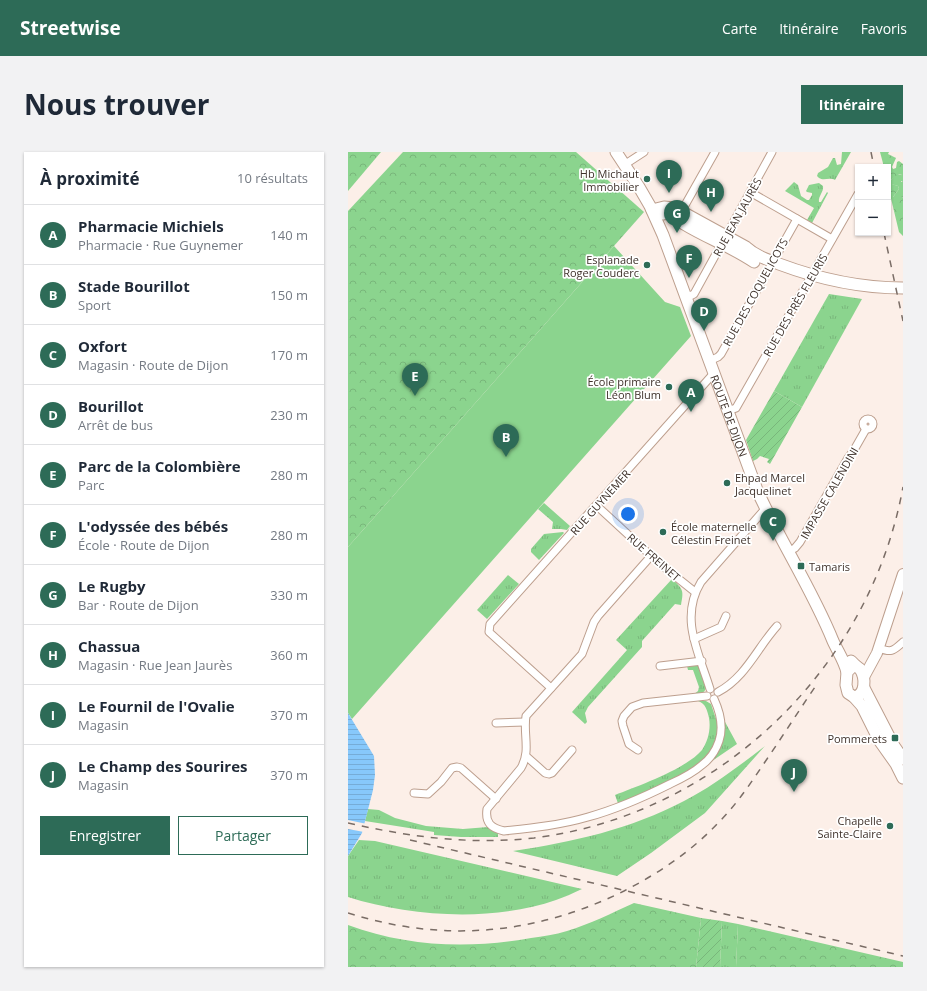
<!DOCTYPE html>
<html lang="fr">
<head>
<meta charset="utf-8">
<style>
  body { margin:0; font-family:"Open Sans",sans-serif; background:#f2f2f3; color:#1f2937 }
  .controls { position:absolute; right:12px; top:12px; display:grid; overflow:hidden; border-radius:0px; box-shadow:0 1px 3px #0004 }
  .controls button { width:36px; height:36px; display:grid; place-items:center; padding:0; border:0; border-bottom:1px solid #e0e1e3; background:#fff; color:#1f2937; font:20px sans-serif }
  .you { position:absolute; left:280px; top:362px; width:14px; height:14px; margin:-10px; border:3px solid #fff; border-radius:50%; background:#1a73e8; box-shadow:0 0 0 6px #1a73e833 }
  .badge { display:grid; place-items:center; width:26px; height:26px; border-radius:50%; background:#2d6b57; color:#fff; font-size:13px; font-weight:700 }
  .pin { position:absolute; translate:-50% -33px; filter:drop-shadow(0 1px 2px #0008) }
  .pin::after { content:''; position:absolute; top:21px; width:14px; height:12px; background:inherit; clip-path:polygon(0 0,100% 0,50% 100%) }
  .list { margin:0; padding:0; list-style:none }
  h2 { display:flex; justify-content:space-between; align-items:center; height:52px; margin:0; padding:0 16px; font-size:17px }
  h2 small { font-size:13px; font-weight:400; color:#747a83 }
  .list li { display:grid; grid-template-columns:26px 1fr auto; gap:12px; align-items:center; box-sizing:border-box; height:60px; padding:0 16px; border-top:1px solid #e0e1e3 }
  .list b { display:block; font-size:15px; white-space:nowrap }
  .list p { margin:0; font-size:13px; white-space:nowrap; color:#747a83 }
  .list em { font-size:13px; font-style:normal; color:#747a83 }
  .actions { display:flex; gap:8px; padding:12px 16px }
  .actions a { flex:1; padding:9px 0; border:1px solid #2d6b57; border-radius:0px; text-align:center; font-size:14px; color:#2d6b57 }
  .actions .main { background:#2d6b57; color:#fff }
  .map { position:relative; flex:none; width:555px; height:815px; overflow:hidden; border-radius:0px }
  header { display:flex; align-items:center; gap:24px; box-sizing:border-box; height:56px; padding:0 20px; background:#2d6b57; color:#fff }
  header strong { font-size:19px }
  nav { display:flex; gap:22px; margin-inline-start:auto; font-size:14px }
  .intro { display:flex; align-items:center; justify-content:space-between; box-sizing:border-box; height:96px; padding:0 24px }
  h1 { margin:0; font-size:28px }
  .button { padding:10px 18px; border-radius:0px; background:#2d6b57; color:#fff; font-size:14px; font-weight:700 }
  main { display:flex; gap:24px; padding:0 24px }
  aside { flex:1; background:#fff; border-radius:0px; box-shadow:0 1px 3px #0004 }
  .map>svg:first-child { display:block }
</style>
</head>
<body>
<header>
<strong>Streetwise</strong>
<nav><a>Carte</a><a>Itinéraire</a><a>Favoris</a></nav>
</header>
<div class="intro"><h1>Nous trouver</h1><a class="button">Itinéraire</a></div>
<main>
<aside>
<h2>À proximité<small>10 résultats</small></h2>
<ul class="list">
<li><span class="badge">A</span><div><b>Pharmacie Michiels</b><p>Pharmacie · Rue Guynemer</p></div><em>140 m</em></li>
<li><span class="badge">B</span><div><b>Stade Bourillot</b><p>Sport</p></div><em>150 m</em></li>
<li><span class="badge">C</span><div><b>Oxfort</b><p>Magasin · Route de Dijon</p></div><em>170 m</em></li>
<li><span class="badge">D</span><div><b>Bourillot</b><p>Arrêt de bus</p></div><em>230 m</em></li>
<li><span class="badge">E</span><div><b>Parc de la Colombière</b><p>Parc</p></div><em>280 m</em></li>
<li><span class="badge">F</span><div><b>L'odyssée des bébés</b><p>École · Route de Dijon</p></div><em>280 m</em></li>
<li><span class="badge">G</span><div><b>Le Rugby</b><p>Bar · Route de Dijon</p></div><em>330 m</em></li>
<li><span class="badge">H</span><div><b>Chassua</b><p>Magasin · Rue Jean Jaurès</p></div><em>360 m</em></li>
<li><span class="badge">I</span><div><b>Le Fournil de l'Ovalie</b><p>Magasin</p></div><em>370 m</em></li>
<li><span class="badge">J</span><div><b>Le Champ des Sourires</b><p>Magasin</p></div><em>370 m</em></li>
</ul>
<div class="actions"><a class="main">Enregistrer</a><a>Partager</a></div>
</aside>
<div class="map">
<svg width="555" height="815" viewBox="0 0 555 815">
  <defs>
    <pattern id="grass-tufts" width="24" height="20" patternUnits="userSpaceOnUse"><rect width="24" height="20" fill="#8bd48e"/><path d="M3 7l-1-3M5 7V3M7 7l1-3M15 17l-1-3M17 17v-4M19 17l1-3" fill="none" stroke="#79b67b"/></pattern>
    <pattern id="forest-crowns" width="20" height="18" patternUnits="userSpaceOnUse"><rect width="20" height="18" fill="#8bd48e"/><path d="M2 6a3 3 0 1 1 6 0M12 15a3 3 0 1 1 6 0" fill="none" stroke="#79b67b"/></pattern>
    <pattern id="garden-furrows" width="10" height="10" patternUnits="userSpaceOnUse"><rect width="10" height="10" fill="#8bd48e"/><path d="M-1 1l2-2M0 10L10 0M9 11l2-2" fill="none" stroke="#79b67b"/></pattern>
    <pattern id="water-rules" width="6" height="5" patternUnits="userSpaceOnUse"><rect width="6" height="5" fill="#87c8fb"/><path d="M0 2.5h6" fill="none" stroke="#76acd7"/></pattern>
  </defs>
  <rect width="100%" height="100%" fill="#fcefe8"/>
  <!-- grass -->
  <g fill="url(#grass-tufts)">
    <path d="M494 0H503L487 28C481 25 476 29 471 26L469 24 470 21 480 15 485 6H487L489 13 493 12Z"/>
    <polygon points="549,22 554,23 553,30 555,30 555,46 554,45 545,45 551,37 550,34 543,32 543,28"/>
    <path d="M446 30 450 33 453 44 459 48H461L464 43V41L459 40 458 39 461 33 471 31 475 34C476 40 470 44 471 50H473L479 40 480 41 464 71 459 68 466 56 437 39Z"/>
    <polygon points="481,142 514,147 454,255 426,239"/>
    <polygon points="196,351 222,374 219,378 213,377 204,377 205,370 190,357"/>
    <polygon points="215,380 216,381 191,408 183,400 183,397 196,382"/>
    <polygon points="160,423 171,432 139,467 129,458"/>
    <path d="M324 427C335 437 336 438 333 453L327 452 294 489V495L240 555 237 561 239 570 237 572 224 560 279 498 268 488Z"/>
    <path d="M348 513 351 514 358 535C357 542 352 542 345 543L350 539 351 535 345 518H340L339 514Z"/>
    <path d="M350 549H358L363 552 369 570 376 568 389 592 342 624 272 657 267 643C290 634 338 617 354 598 360 589 363 577 361 566 359 558 358 552 350 549Z"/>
    <path d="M417 594 357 661 303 701 269 724 165 699C225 690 283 677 336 649 365 634 391 614 417 594Z"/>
    <polygon points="20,657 31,658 47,666 78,674 115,677 140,675 150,681 150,685 113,685 86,683 86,680 17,669"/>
    <path d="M11 688 27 689 234 737C225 741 217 745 208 748 145 770 63 765 0 745V704Z"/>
    <polygon points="374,769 390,772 388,815 372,815"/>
  </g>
  <!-- forest -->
  <g fill="url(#forest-crowns)">
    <polygon points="0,0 33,0 0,39"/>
    <polygon points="55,0 228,0 296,60 0,395 0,59"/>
    <polygon points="532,0 541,0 540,2 548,6 544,15 545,17 548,16 549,10 551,9 555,12 555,30 551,28 554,23 551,22 543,28 544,32 550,34 551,37 545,45 554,45 555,46 555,84 551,80 540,34 540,15 536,15"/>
    <path d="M286 751 353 766 348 815H0V773C60 795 121 797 183 786 195 784 207 783 219 779 242 772 264 761 286 751Z"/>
    <polygon points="390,772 555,810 555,815 388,815"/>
  </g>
  <!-- garden -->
  <g fill="url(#garden-furrows)">
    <polygon points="426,239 454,255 422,312 419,310 421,307 412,304 409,307 405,309 398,288"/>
    <polygon points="353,766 374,769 372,815 348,815"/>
  </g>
  <!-- pitch -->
  <polygon fill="#8bd48e" points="266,94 317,150 332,155 343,184 4,567 0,561 0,395"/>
  <!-- water -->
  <polygon fill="url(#water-rules)" points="0,561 26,604 27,623 25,638 14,681 0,704"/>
  <!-- pier -->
  <polygon fill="#fcefe8" points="0,668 19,672 16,680 0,677"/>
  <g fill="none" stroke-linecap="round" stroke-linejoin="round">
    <defs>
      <g id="minor">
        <polyline points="276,13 296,0"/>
        <polyline points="402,40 484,87"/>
        <polyline points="332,62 367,0"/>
        <polyline points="338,146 346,142 424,0"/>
        <polyline points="361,209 370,205 373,202 449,67"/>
        <polyline points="380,259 388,256 510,42"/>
        <circle cx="520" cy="272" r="5"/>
        <polyline points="249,354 312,412 347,440"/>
        <polyline points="440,400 447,396 452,390 500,306 506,298 518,277"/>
        <path d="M303 404 250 464 246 470 234 502 178 564C175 582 183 599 173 616L139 657C137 671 143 676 156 679 184 676 213 673 240 665 269 657 296 645 322 632 333 627 345 621 354 613 362 607 368 598 371 589 376 574 372 560 366 547"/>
        <polyline points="346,487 373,475 378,464"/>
        <path d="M530 496C544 501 545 499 555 490"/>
        <polyline points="312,514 354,509"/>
        <polyline points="203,536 141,480 142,472 366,221"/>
        <path d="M362 537C351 501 331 466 353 430L417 357"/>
        <path d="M370 540C398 525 409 496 429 474"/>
        <polyline points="148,571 177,570"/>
        <polyline points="290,598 281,592 275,574 274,569 276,564 284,555 295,551 359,544"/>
        <polyline points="178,604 197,621 201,622 204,621 224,598"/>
        <polyline points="66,641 80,642 93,630 104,616 109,615 113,616 148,647"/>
      </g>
      <polyline id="secondary" points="516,525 529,501 555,422"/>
      <g id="primary">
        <path id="s1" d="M268 0 291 35 302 54 315 83 409 338C432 389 464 437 485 489 490 500 496 508 499 520"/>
        <path d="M304 58 316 55 327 56 398 95C408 104 418 107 431 112 471 127 511 136 555 136"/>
        <path d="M315 62C324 59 329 68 336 72 359 86 384 95 406 110"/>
        <path d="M503 509 508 514 512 517C518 526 518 543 506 545"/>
        <polyline points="508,514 504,515 499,520 498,533 500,541 506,545 514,554 531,588 548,612 555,626"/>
        <polyline points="516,536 546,594 555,607"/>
      </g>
    </defs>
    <!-- minor casing -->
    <use href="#minor" stroke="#bd9f8e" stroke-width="9"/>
    <!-- secondary casing -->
    <use href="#secondary" stroke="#bd9f8e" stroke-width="12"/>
    <!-- primary casing -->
    <use href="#primary" stroke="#bd9f8e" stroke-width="13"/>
    <!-- minor -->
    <use href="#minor" stroke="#fff" stroke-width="7"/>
    <!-- secondary -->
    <use href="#secondary" stroke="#fff" stroke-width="10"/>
    <!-- primary -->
    <use href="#primary" stroke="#fff" stroke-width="11"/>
    <!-- rail -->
    <g stroke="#7a6d66" stroke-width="1.5" stroke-dasharray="7 7" stroke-linecap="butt">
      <polyline points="523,0 526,15"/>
      <polyline points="536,81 555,169"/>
      <path d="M0 671C62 685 122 693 186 686 370 663 522 517 555 335"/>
      <polyline points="62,688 555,804"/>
      <path d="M0 761C95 791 187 783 276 739 311 721 344 699 371 670 390 651 404 629 419 607 436 582 452 557 469 532"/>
    </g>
  </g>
  <!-- markers -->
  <g fill="#2d6b57" stroke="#fff" stroke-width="1.5">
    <circle cx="299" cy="27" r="4"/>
    <circle cx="299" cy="113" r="4"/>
    <circle cx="321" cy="235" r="4"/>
    <circle cx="379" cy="331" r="4"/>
    <circle cx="315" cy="380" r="4"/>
    <rect x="449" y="410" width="8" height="8" rx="2"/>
    <rect x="543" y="582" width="8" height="8" rx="2"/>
    <circle cx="542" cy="674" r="4"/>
  </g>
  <g text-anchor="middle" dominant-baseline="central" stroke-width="3.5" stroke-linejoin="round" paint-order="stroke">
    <!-- poi labels -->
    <g font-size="11" fill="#3f322b" stroke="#fff" text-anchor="end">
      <text x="291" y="21">Hb Michaut<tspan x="291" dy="13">Immobilier</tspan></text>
      <text x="291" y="107">Esplanade<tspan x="291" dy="13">Roger Couderc</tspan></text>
      <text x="313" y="229">École primaire<tspan x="313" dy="13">Léon Blum</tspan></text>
      <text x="387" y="325" text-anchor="start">Ehpad Marcel<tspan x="387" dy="13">Jacquelinet</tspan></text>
      <text x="323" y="374" text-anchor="start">École maternelle<tspan x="323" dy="13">Célestin Freinet</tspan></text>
      <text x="461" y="414" text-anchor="start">Tamaris</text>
      <text x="539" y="586">Pommerets</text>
      <text x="534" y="668">Chapelle<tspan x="534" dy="13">Sainte-Claire</tspan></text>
    </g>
    <!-- street labels -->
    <g font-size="11" fill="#3f322b" stroke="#fff">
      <text transform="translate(389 65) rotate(-61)">RUE JEAN JAURÈS</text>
      <text transform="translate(407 140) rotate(-61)">RUE DES COQUELICOTS</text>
      <text transform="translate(447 153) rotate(-60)">RUE DES PRÈS FLEURIS</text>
      <text stroke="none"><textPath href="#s1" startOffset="288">ROUTE DE DIJON</textPath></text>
      <text transform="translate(481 341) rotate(-60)">IMPASSE CALENDINI</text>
      <text transform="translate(252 350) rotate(-48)">RUE GUYNEMER</text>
      <text transform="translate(306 405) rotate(41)">RUE FREINET</text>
    </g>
  </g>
</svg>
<div class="controls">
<button>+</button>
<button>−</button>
</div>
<div class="you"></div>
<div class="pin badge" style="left:343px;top:260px">A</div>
<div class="pin badge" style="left:158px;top:305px">B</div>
<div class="pin badge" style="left:425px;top:389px">C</div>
<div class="pin badge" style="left:356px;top:179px">D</div>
<div class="pin badge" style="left:67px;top:244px">E</div>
<div class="pin badge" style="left:341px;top:126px">F</div>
<div class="pin badge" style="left:329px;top:81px">G</div>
<div class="pin badge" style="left:363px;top:60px">H</div>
<div class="pin badge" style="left:321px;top:41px">I</div>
<div class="pin badge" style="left:446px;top:640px">J</div>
</div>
</main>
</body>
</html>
